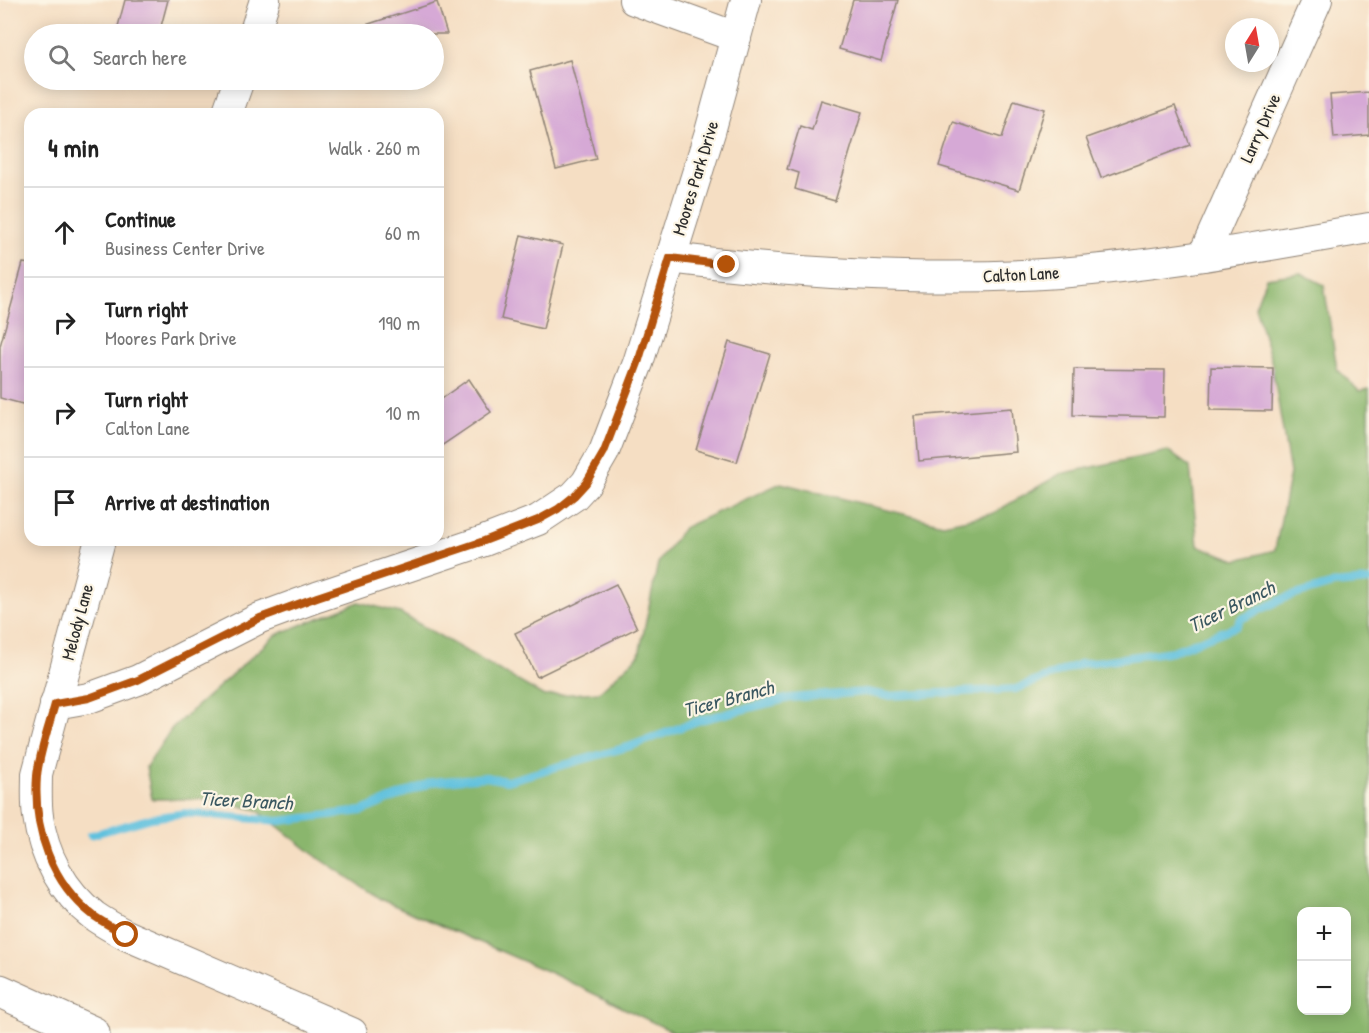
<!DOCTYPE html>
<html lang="en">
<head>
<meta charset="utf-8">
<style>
  body { margin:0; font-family:"Patrick Hand",sans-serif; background:#f6f6f6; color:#222 }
  .controls { position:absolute; right:18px; bottom:18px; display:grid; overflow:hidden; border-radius:12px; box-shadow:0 3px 15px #0003 }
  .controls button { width:54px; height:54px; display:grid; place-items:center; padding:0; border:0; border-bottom:2px solid #e0e0e0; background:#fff; color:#222; font:30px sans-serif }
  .compass { position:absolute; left:1225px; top:18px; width:54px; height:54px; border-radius:50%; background:#fff; box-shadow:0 3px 15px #0003; rotate:11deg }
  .stop { position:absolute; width:18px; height:18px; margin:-14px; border:4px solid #b45309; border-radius:50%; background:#fff }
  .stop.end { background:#b45309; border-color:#fff; box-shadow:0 2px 6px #0008 }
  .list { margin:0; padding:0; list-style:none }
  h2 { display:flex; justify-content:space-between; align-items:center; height:78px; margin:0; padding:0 24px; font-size:26px }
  h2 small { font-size:20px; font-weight:400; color:#767676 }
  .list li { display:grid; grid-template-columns:39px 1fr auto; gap:18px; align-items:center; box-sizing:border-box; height:90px; padding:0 24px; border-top:2px solid #e0e0e0 }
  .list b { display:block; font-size:22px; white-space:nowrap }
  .list p { margin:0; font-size:20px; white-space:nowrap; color:#767676 }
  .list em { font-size:20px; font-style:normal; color:#767676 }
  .icon { flex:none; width:33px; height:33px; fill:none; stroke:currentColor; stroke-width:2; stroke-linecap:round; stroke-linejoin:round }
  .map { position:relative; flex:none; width:1369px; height:1033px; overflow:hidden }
  .search { position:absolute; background:#fff; box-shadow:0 3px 15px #0003; left:24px; top:24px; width:420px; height:66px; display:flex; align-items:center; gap:15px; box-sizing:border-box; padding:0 21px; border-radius:33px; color:#767676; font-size:22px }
  .panel { position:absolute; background:#fff; box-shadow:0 3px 15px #0003; left:24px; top:108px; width:420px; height:438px; border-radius:18px }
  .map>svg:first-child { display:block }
</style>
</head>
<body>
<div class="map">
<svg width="1369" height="1033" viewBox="0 0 1369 1033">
  <rect width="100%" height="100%" fill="#fcf5e5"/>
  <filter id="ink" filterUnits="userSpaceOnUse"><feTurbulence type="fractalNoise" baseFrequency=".0167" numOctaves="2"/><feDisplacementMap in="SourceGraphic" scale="12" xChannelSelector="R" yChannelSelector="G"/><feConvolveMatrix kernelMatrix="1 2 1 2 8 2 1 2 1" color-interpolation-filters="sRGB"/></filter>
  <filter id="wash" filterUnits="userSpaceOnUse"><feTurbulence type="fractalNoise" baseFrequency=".008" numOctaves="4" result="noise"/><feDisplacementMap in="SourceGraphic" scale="24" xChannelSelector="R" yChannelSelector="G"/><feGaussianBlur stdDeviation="1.35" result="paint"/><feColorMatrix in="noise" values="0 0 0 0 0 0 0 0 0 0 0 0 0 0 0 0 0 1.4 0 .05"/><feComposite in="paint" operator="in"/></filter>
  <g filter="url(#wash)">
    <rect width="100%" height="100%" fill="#f5dec3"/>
    <!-- forest -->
    <path fill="#8ab66d" stroke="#5a704c" stroke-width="1.5" fill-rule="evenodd" d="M1301 273 1324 285 1337 369 1359 391 1369 389V1033H675L551 973 382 900 313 854 257 810 211 799H152L146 767 172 728 276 635 359 602 400 613 544 696 599 692 639 655 658 563 683 528 781 483 943 524 992 514 1060 474 1168 451 1190 467 1198 546 1237 560 1275 550 1290 473 1271 360 1255 307 1266 278ZM1302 912H1346V1010H1302Z"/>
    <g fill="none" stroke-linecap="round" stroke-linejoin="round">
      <!-- stream -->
      <polyline stroke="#60c1de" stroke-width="8" points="91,835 152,818 185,813 280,821 362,811 432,782 486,777 507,781 631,746 700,720 790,698 866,692 887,696 1016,689 1080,664 1173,651 1237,626 1241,619 1285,598 1333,584 1369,581"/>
    </g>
    <g id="blocks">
      <!-- building -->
      <g fill="#d6a9d6">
        <polygon points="125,0 168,0 159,34 116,34"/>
        <polygon points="853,0 898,0 881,61 839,49"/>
        <polygon points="437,2 447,34 351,34 350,30"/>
        <polygon points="570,60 596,159 556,169 530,71"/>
        <polygon points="1369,92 1369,135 1334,138 1330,95"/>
        <polygon points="821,100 862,112 835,201 795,189 799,173 787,169 800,126 812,130"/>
        <polygon points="1014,100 1045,109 1019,190 939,166 953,122 1002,138"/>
        <polygon points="1175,106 1190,145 1101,178 1086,138"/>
        <polygon points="521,235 563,245 543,329 501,319"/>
        <polygon points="23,263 30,264 30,406 0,398 0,346"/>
        <polygon points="729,342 770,354 737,462 696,450"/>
        <polygon points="1211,367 1273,368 1272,411 1210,410"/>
        <polygon points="1074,369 1165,370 1164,417 1073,415"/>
        <polygon points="469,379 491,412 438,448 438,401"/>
        <polygon points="1012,408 1016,452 919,461 915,416"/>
        <polygon points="616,584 637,628 537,677 515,633"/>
      </g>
    </g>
  </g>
  <g filter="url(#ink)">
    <use href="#blocks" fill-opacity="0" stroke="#908477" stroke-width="1.5"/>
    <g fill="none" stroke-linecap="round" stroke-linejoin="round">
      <defs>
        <g id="minor">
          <polyline points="634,0 736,37"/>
          <polyline points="254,34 265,0"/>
          <polyline points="227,114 239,80"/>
          <polyline points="1203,256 1317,0"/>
          <path d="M670 258C800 274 929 282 1059 273 1164 265 1266 246 1369 228"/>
          <path d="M100 540 37 774C37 788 36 803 38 816 43 855 63 892 94 916 104 923 115 929 126 935L352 1033"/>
          <polyline points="55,704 89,698 138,680 260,618 317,597 484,541 538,520 574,496 586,483 604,452 638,363 710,132 746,0"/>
        </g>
        <polyline id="highway" points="0,991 93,1033"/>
      </defs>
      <!-- minor casing -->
      <use href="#minor" stroke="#908477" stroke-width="32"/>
      <!-- highway casing -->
      <use href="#highway" stroke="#908477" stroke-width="35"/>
      <!-- minor -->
      <use href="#minor" stroke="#fff" stroke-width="30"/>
      <!-- highway -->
      <use href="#highway" stroke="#fff" stroke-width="33"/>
    </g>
  </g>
  <g fill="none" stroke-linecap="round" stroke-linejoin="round" filter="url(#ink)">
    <!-- route -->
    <path stroke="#b45309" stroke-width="8" d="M126 935C115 929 104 923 94 916 51 883 33 829 37 776 39 754 49 726 55 704L89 698 138 680 260 618 317 597 484 541 538 520 558 509 574 496 586 483 604 452 638 363 670 258 727 265"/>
  </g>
  <g text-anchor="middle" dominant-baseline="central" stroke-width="4.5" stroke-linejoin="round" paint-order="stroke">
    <!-- street labels -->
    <g font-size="18" fill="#2b2b2b" stroke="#fcf5e5">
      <text transform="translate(1260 128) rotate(-66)">Larry Drive</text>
      <text transform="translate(695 178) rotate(-73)">Moores Park Drive</text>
      <text transform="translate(1021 274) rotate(-3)">Calton Lane</text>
      <text transform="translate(77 622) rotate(-75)">Melody Lane</text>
    </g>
    <!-- water labels -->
    <g font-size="20" font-style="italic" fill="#3b5861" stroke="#fcf5e5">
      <text transform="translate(1231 606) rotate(-26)">Ticer Branch</text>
      <text transform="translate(728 698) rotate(-15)">Ticer Branch</text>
      <text transform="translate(246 800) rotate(3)">Ticer Branch</text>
    </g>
  </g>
</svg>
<div class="controls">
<button>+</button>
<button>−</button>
</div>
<svg class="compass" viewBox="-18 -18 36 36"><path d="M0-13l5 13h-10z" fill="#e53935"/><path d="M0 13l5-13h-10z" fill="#767676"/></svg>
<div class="stop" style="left:126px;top:935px"></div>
<div class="stop end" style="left:727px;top:265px"></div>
<div class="search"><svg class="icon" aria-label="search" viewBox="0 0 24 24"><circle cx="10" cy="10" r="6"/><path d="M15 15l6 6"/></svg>Search here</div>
<section class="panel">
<h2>4 min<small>Walk · 260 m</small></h2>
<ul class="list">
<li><svg class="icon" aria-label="ahead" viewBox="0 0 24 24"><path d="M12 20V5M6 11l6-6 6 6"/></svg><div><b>Continue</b><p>Business Center Drive</p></div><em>60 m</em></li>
<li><svg class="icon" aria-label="right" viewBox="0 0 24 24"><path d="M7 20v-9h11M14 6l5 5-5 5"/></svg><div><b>Turn right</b><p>Moores Park Drive</p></div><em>190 m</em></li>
<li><svg class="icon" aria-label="right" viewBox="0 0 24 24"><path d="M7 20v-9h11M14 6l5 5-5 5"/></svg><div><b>Turn right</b><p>Calton Lane</p></div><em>10 m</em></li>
<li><svg class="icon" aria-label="arrive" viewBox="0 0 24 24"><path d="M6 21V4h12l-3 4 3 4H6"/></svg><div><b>Arrive at destination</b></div></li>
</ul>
</section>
</div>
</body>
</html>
